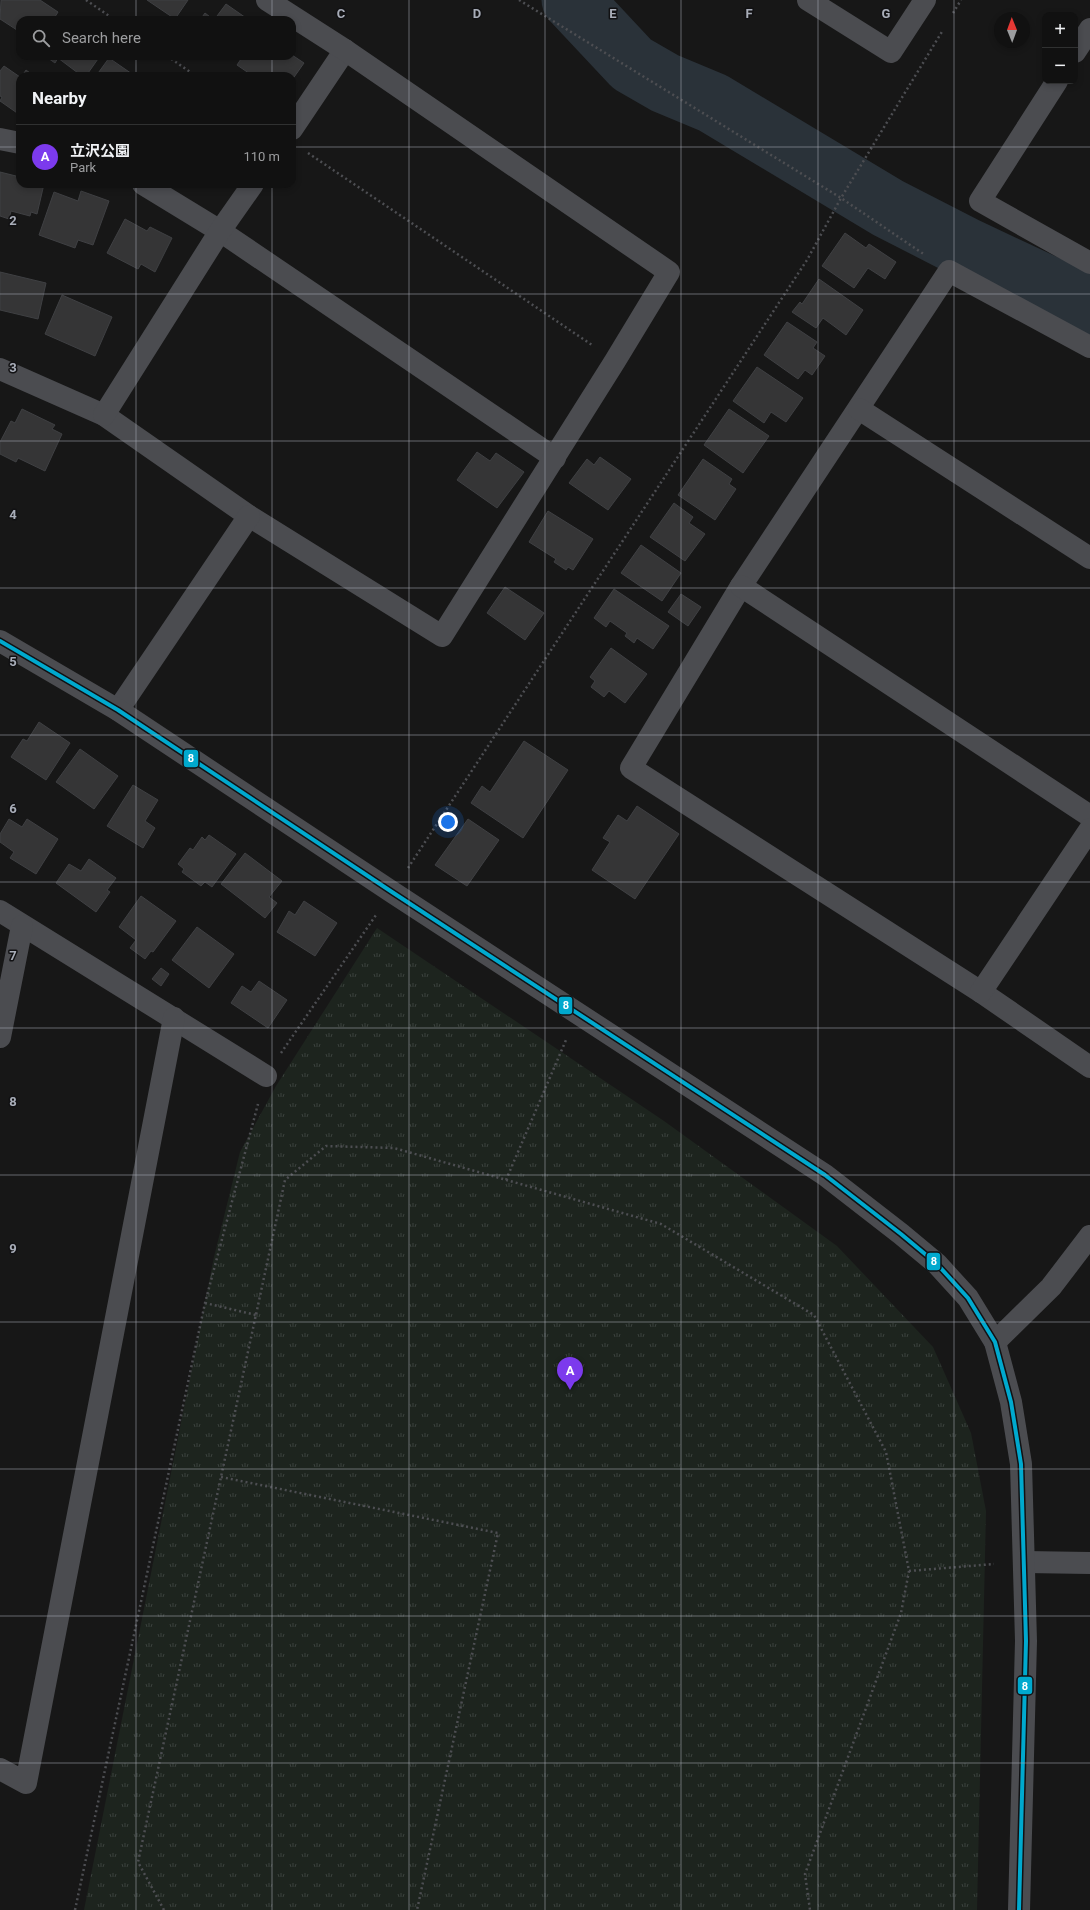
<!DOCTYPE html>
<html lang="en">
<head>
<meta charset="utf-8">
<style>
  body { margin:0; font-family:Roboto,"Noto Sans JP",sans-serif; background:#1e1f1f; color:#f1f3f6 }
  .controls { position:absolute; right:12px; top:12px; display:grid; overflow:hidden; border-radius:8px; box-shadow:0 2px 6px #0003 }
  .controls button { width:36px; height:36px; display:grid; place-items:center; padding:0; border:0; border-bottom:1px solid #303131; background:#111; color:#f1f3f6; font:20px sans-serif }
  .compass { position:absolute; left:994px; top:12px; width:36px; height:36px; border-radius:50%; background:#111; box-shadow:0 2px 6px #0003; rotate:359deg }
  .you { position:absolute; left:448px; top:822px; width:14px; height:14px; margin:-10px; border:3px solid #fff; border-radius:50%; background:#1a73e8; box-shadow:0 0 0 6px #1a73e833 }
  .badge { display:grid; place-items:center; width:26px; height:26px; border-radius:50%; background:#7c3aed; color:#fff; font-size:13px; font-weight:700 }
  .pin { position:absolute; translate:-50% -33px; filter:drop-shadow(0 1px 2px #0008) }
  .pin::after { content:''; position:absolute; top:21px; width:14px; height:12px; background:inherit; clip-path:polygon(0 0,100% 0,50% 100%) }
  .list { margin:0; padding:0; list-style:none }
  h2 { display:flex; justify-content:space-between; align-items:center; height:52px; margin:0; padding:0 16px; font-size:17px }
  h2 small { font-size:13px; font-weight:400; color:#9c9d9f }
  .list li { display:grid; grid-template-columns:26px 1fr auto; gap:12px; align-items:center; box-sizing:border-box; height:64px; padding:0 16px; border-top:1px solid #303131 }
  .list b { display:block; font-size:15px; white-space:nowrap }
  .list p { margin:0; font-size:13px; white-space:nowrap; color:#9c9d9f }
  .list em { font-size:13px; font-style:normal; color:#9c9d9f }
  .icon { flex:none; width:22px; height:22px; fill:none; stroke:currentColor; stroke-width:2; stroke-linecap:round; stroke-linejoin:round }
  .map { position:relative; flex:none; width:1090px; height:1910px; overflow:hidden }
  .search { position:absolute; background:#111; box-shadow:0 2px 6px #0003; left:16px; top:16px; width:280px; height:44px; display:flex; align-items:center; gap:10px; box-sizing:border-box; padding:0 14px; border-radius:12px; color:#9c9d9f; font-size:15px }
  .panel { position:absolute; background:#111; box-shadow:0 2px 6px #0003; left:16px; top:72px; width:280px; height:116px; border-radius:12px }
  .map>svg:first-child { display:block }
</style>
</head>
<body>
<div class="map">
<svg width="1090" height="1910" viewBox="0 0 1090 1910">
  <defs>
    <pattern id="park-tufts" width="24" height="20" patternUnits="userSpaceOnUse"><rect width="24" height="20" fill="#1d241e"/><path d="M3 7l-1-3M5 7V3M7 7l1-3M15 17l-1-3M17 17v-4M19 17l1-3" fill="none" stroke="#3b413d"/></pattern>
  </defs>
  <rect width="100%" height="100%" fill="#171717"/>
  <!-- park -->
  <polygon fill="url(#park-tufts)" points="377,928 664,1121 837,1246 933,1347 971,1433 986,1511 977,1910 84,1910 214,1257 240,1152 276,1086"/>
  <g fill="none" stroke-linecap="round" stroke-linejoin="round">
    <!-- river -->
    <polyline stroke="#2a3239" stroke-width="61" points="572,0 632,64 665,83 713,103 888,208 966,248 1090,306"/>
  </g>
  <!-- building -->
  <g fill="#353536" stroke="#3f4043">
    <polygon points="1,0 40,0 58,12 53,20 20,20 20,32 0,19"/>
    <polygon points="147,0 188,0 175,19"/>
    <polygon points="226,4 249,20 214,20"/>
    <polygon points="205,13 214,20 200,20"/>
    <polygon points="292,55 304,63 292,80 292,76 253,76 237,65 243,56 269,56 273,59 275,56"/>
    <polygon points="45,56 100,56 86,76 82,76 58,58 55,63"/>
    <polygon points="109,58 135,76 96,76"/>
    <polygon points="4,66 20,77 20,115 0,101 2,97 0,96 0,71"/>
    <polygon points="26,70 34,76 22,76"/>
    <polygon points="0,172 20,177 20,184 44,184 37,214 31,212 30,216 11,211 9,219 0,216"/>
    <polygon points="81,191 109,201 93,245 78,240 75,248 39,235 54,192 78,201"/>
    <polygon points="125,219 147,231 150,227 172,238 155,272 141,264 138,269 107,253"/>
    <polygon points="845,233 866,248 869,244 896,262 885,279 868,268 854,288 822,266"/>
    <polygon points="0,272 46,283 38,319 0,310"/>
    <polygon points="819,279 863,310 846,335 823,318 816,328 792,312 800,302 802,304"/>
    <polygon points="62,295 112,317 95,356 45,334"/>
    <polygon points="787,322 817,342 813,348 825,356 812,375 805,370 798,379 764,355"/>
    <polygon points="757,367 803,398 786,422 771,412 764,423 733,401"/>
    <polygon points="22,409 55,425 52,429 62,434 45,471 18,458 16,462 0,454 0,442 11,421 15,423"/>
    <polygon points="729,409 769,436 743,473 704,445"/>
    <polygon points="477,452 490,461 496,453 524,472 497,508 457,480"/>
    <polygon points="600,457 631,479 608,510 569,483 587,459 594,465"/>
    <polygon points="703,459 732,479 729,484 736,489 715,520 678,495"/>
    <polygon points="674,503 693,517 689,523 705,534 685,561 650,537"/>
    <polygon points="548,511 593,539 573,570 568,567 566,570 554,562 556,559 529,542"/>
    <polygon points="641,545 681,573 662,601 621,573"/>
    <polygon points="505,587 544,613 525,640 487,613"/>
    <polygon points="614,589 669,626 653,649 637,638 634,643 625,636 627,633 610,621 606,627 594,618"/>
    <polygon points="681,594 701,607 688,626 668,612"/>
    <polygon points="611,648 647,674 625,703 609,691 604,697 591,687 595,681 590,677"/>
    <polygon points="39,722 70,743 46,780 11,757 23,739 27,741"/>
    <polygon points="524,741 568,770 523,838 471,803 482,786 490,792"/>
    <polygon points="80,749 118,776 94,809 56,782"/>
    <polygon points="133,785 158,800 145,821 155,828 143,848 107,826"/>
    <polygon points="637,806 679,834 635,899 592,870 610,842 603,838 618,815 627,821"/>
    <polygon points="9,819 22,827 27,819 58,839 36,874 10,858 14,852 0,842 0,834"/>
    <polygon points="468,819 499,840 467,886 435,865"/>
    <polygon points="209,835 236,854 212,887 205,882 201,886 182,872 184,869 178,864 190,848 193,850 202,837 205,840"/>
    <polygon points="245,853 282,881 269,897 277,903 265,918 221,884"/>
    <polygon points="89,859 116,878 107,890 110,892 96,912 56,883 69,864 81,871"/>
    <polygon points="141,896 176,921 153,952 151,951 145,959 130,948 136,940 119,927"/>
    <polygon points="304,901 337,923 315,956 277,932 289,911 295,915"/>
    <polygon points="197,927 234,954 209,988 172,960"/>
    <polygon points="161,968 169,974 161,986 152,979"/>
    <polygon points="259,981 287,1000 268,1028 231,1003 242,986 251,992"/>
  </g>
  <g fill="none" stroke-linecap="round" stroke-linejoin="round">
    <!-- path -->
    <g stroke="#4d4e52" stroke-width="2.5" stroke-dasharray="2 3" stroke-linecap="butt">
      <polyline points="86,0 115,20"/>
      <polyline points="519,0 841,198 925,255"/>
      <polyline points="953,13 961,0"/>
      <polyline points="167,56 196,76"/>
      <polyline points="308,153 592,345"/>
      <polyline points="408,868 807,260 841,198 943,30"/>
      <polyline points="281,1053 376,915"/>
      <polyline points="506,1180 566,1040"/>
      <polyline points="205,1303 256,1315"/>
      <polyline points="221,1477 498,1533 417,1910"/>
      <polyline points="909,1571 994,1564"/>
      <polyline points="75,1910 205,1303 258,1104"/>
      <polyline points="164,1910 138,1862 285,1180 326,1146 394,1148 661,1224 814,1315 886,1452 909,1571 901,1613 805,1874 810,1910"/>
    </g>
    <!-- minor -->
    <g stroke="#4b4c50" stroke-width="22">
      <polyline points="808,0 891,52 925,0"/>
      <polyline points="1075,52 1090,29"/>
      <polyline points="1057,81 980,201 1090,263"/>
      <polyline points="292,129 345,50"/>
      <polyline points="0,139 20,143"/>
      <polyline points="143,184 220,231 555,458"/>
      <polyline points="1090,347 949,271 741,586 631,768 981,992 1090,1067"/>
      <polyline points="0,369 104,415 249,516 442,636 615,361 669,272 345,50 267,0"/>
      <polyline points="859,409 1090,558"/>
      <polyline points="104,415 220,231 253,184"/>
      <polyline points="741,586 1090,816"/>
      <polyline points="118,710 249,516"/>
      <polyline points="0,911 266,1076"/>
      <polyline points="981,992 1090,829"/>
      <polyline points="0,1037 22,926"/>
      <polyline points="1025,1562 1090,1563"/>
      <polyline points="0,1769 26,1783 174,1018"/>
    </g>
    <!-- tertiary -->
    <g stroke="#4b4c50" stroke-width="22">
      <polyline points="0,641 118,710 392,892 825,1175 901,1234 937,1264 968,1298 995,1342 1011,1402 1021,1464 1026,1641 1019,1910"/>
      <polyline points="995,1342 1051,1287 1090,1236"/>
    </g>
    <defs>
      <polyline id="bus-1" points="0,641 118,710 392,892 825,1175 901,1234 937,1264 968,1298 995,1342 1011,1402 1021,1464 1026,1641 1019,1910"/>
    </defs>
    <!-- bus-1 casing -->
    <use href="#bus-1" stroke="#111113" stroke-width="7"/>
    <!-- bus-1 -->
    <use href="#bus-1" stroke="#00a9ce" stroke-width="4"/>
  </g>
  <!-- grid -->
  <path fill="none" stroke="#a8adb8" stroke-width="1" stroke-opacity="0.55" d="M136 0V20M272 0V20M409 0V1910M545 0V1910M681 0V1910M818 0V1910M954 0V1910M136 56V76M272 56V76M0 147H20M292 147H1090M136 184V1910M272 184V1910M0 294H1090M0 441H1090M0 588H1090M0 735H1090M0 882H1090M0 1028H1090M0 1175H1090M0 1322H1090M0 1469H1090M0 1616H1090M0 1763H1090"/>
  <g font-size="13" text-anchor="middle" font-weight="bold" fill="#a8adb8" stroke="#111113" stroke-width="3" stroke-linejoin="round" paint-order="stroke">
    <text x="341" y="18">C</text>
    <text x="477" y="18">D</text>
    <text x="613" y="18">E</text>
    <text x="749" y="18">F</text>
    <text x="886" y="18">G</text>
    <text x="13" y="225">2</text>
    <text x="13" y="372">3</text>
    <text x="13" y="519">4</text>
    <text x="13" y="666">5</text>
    <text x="13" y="813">6</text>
    <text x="13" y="960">7</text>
    <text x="13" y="1106">8</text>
    <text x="13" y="1253">9</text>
  </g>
  <g stroke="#111113" stroke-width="1.5">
    <rect x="183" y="749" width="16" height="19" rx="4" fill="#00a9ce"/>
    <rect x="558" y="996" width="15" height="19" rx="4" fill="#00a9ce"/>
    <rect x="926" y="1252" width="15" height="19" rx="4" fill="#00a9ce"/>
    <rect x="1017" y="1676" width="16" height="19" rx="4" fill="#00a9ce"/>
  </g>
  <g font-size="11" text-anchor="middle" font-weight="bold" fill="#fff">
    <text x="191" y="762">8</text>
    <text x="566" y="1009">8</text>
    <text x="934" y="1265">8</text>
    <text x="1025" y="1690">8</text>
  </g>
</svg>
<div class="controls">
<button>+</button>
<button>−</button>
</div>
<svg class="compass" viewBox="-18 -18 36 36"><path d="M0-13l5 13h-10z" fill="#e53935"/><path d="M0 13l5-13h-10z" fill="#9c9d9f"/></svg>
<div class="you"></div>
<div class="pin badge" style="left:570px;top:1390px">A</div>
<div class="search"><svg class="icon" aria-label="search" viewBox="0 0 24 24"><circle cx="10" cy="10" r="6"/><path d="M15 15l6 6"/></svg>Search here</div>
<section class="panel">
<h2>Nearby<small></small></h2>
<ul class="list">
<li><span class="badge">A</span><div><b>立沢公園</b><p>Park</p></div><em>110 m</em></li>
</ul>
</section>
</div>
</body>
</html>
